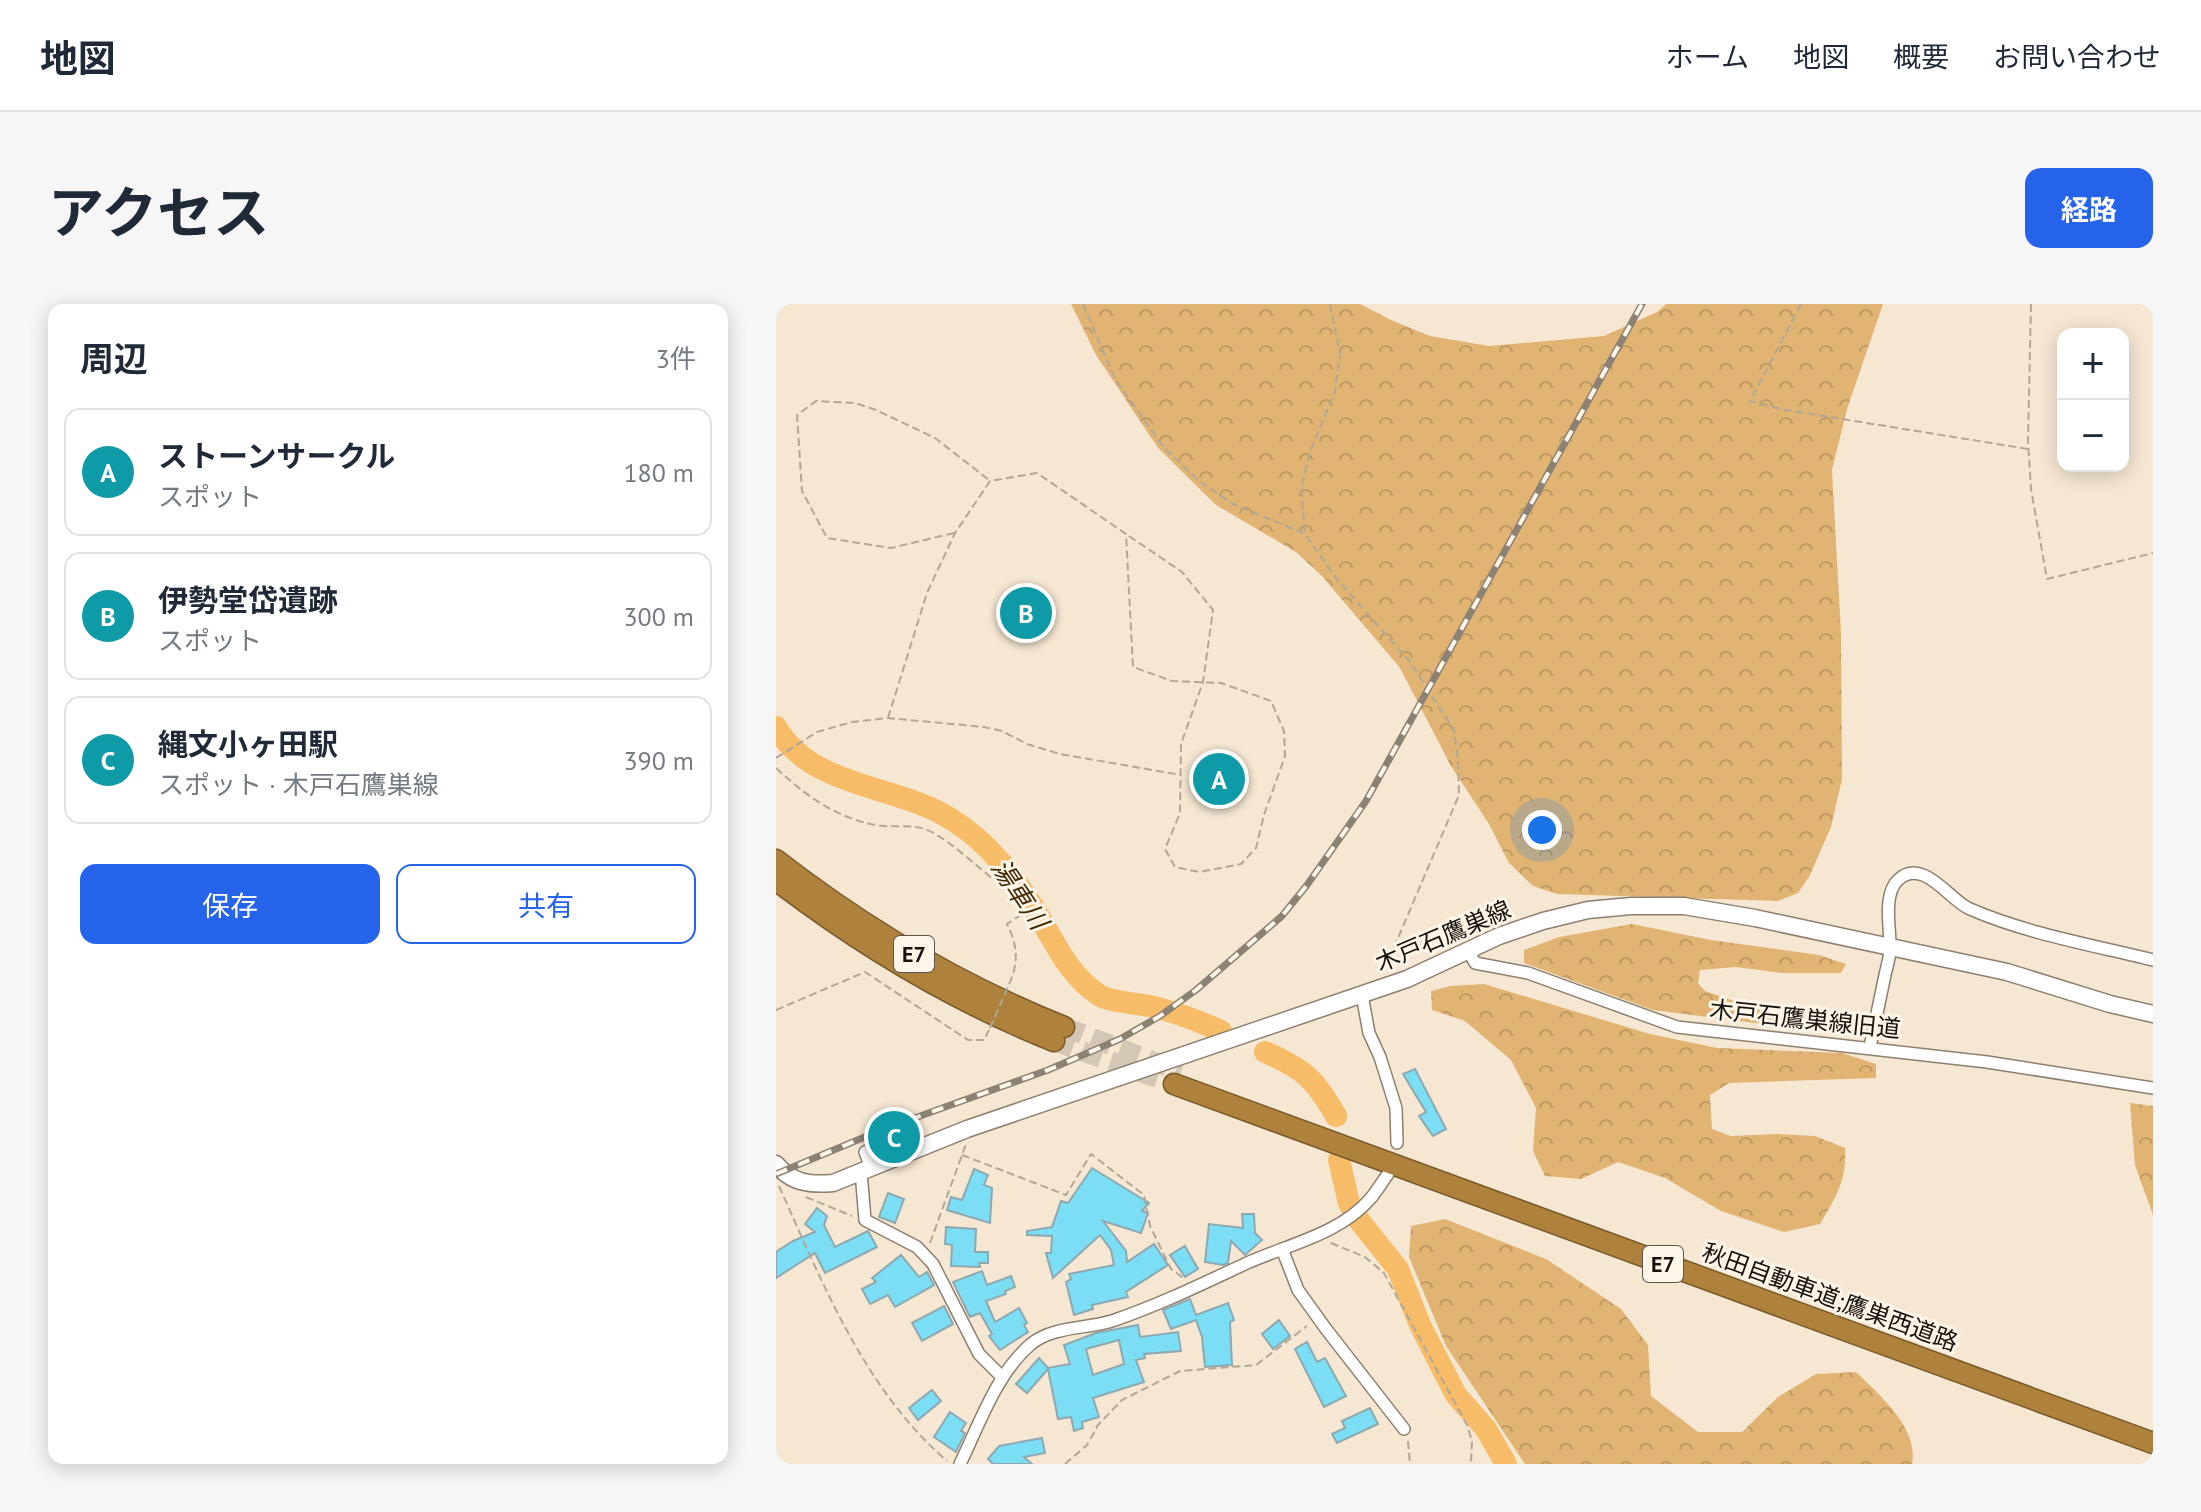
<!DOCTYPE html>
<html lang="ja">
<head>
<meta charset="utf-8">
<style>
  body { margin:0; font-family:"PT Sans","Noto Sans JP",sans-serif; background:#f6f6f7; color:#1f2937 }
  .controls { position:absolute; right:24px; top:24px; display:grid; overflow:hidden; border-radius:16px; box-shadow:0 4px 20px #0003 }
  .controls button { width:72px; height:72px; display:grid; place-items:center; padding:0; border:0; border-bottom:2px solid #e0e1e3; background:#fff; color:#1f2937; font:40px sans-serif }
  .you { position:absolute; left:766px; top:526px; width:28px; height:28px; margin:-20px; border:6px solid #fff; border-radius:50%; background:#1a73e8; box-shadow:0 0 0 12px #1a73e833 }
  .badge { display:grid; place-items:center; width:52px; height:52px; border-radius:50%; background:#2563eb; color:#fff; font-size:26px; font-weight:700 }
  .pin { position:absolute; translate:-50% -50%; border:4px solid #fff; box-shadow:0 2px 8px #0006 }
  .list { margin:0; padding:0; list-style:none }
  h2 { display:flex; justify-content:space-between; align-items:center; height:104px; margin:0; padding:0 32px; font-size:34px }
  h2 small { font-size:26px; font-weight:400; color:#747a83 }
  .list li { display:grid; grid-template-columns:52px 1fr auto; gap:24px; align-items:center; box-sizing:border-box; height:128px; margin:0 16px 16px; padding:0 16px; border:2px solid #e0e1e3; border-radius:16px }
  .list b { display:block; font-size:30px; white-space:nowrap }
  .list p { margin:0; font-size:26px; white-space:nowrap; color:#747a83 }
  .list em { font-size:26px; font-style:normal; color:#747a83 }
  .actions { display:flex; gap:16px; padding:24px 32px }
  .actions a { flex:1; padding:18px 0; border:2px solid #2563eb; border-radius:16px; text-align:center; font-size:28px; color:#2563eb }
  .actions .main { background:#2563eb; color:#fff }
  .map { position:relative; flex:none; width:1377px; height:1160px; overflow:hidden; border-radius:16px }
  header { display:flex; align-items:center; gap:48px; box-sizing:border-box; height:112px; padding:0 40px; background:#fff; border-bottom:2px solid #e0e1e3 }
  header strong { font-size:38px }
  nav { display:flex; gap:44px; margin-inline-start:auto; font-size:28px }
  .intro { display:flex; align-items:center; justify-content:space-between; box-sizing:border-box; height:192px; padding:0 48px }
  h1 { margin:0; font-size:56px }
  .button { padding:20px 36px; border-radius:16px; background:#2563eb; color:#fff; font-size:28px; font-weight:700 }
  main { display:flex; gap:48px; padding:0 48px }
  aside { flex:1; background:#fff; border-radius:16px; box-shadow:0 4px 20px #0003 }
  .map>svg:first-child { display:block }
</style>
</head>
<body>
<header>
<strong>地図</strong>
<nav><a>ホーム</a><a>地図</a><a>概要</a><a>お問い合わせ</a></nav>
</header>
<div class="intro"><h1>アクセス</h1><a class="button">経路</a></div>
<main>
<aside>
<h2>周辺<small>3件</small></h2>
<ul class="list">
<li><span class="badge" style="background:#0f9aa8">A</span><div><b>ストーンサークル</b><p>スポット</p></div><em>180 m</em></li>
<li><span class="badge" style="background:#0f9aa8">B</span><div><b>伊勢堂岱遺跡</b><p>スポット</p></div><em>300 m</em></li>
<li><span class="badge" style="background:#0f9aa8">C</span><div><b>縄文小ヶ田駅</b><p>スポット · 木戸石鷹巣線</p></div><em>390 m</em></li>
</ul>
<div class="actions"><a class="main">保存</a><a>共有</a></div>
</aside>
<div class="map">
<svg width="1377" height="1160" viewBox="0 0 1377 1160">
  <defs>
    <pattern id="forest-crowns" width="20" height="18" patternUnits="userSpaceOnUse" patternTransform="scale(2)"><rect width="20" height="18" fill="#e1b474"/><path d="M2 6a3 3 0 1 1 6 0M12 15a3 3 0 1 1 6 0" fill="none" stroke="#c09a63"/></pattern>
  </defs>
  <rect width="100%" height="100%" fill="#f6e7d3"/>
  <!-- forest -->
  <g fill="url(#forest-crowns)">
    <polygon points="295,0 584,0 615,16 654,32 713,42 828,32 881,8 890,0 1107,0 1071,105 1056,166 1065,329 1066,475 1055,523 1033,573 1022,589 1002,597 781,590 757,582 733,559 713,520 675,462 624,364 546,272 520,248 440,201 382,144 320,51"/>
    <polygon points="856,620 935,636 1043,651 1070,660 1065,669 1006,669 960,663 924,666 922,679 929,687 1002,712 995,721 877,706 748,659 748,646 783,633"/>
    <path d="M708 680 874 730 941 744 1066 749 1100 760V774L953 779 934 791 936 825 955 832 1000 830 1039 832 1069 844C1071 876 1060 893 1044 920L1008 928 945 907 889 874 842 858 805 875 769 872 757 847 760 804 735 756 689 717 656 706 655 687 674 682Z"/>
    <polygon points="1354,799 1377,802 1377,911 1359,861"/>
    <path d="M669 915 770 955 845 1005 872 1041 875 1092 922 1128H966L1002 1093 1040 1070 1080 1068C1103 1091 1143 1123 1136 1160H749L670 1042 633 953 635 922Z"/>
  </g>
  <g fill="none" stroke-linecap="round" stroke-linejoin="round">
    <!-- river -->
    <g stroke="#f6bc67" stroke-width="22">
      <path d="M0 423C36 485 120 480 175 515 214 539 241 576 264 614 281 643 294 672 323 691 334 699 367 699 382 704 404 710 425 718 445 727"/>
      <path d="M489 748C528 765 539 775 560 812"/>
      <polyline points="563,856 573,899 582,915 622,965 644,1021 680,1091 710,1125 730,1160"/>
    </g>
  </g>
  <!-- building -->
  <g fill="#7cdef5" stroke="#8da8af" stroke-width="2" fill-rule="evenodd">
    <polygon points="639,765 670,825 657,832 643,812 650,808 627,770"/>
    <polygon points="316,864 373,899 366,907 372,909 365,929 327,917 350,947 351,958 378,940 392,961 350,988 352,993 316,1001 317,1005 298,1011 290,978 295,975 293,970 338,961 335,946 324,931 277,974 270,949 275,949 276,932 251,931 251,927 276,923 285,897 292,899"/>
    <polygon points="198,865 212,871 208,881 216,884 214,919 171,906 175,893 186,896"/>
    <polygon points="112,889 128,895 119,919 103,913"/>
    <polygon points="41,904 51,912 48,921 59,943 92,927 101,943 49,969 39,949 0,974 0,948 17,937 39,928 29,920"/>
    <polygon points="466,910 478,910 479,929 486,936 469,951 455,937 452,959 447,961 429,958 433,920 467,924"/>
    <polygon points="170,923 200,925 199,948 212,948 212,959 203,959 204,963 175,962 176,941 169,940"/>
    <polygon points="409,942 422,965 409,973 394,951"/>
    <polygon points="125,951 143,973 151,968 158,981 119,1003 112,991 94,1000 86,985 100,978 96,974"/>
    <polygon points="206,967 211,981 235,972 239,983 229,987 230,990 210,997 219,1018 243,1004 251,1019 248,1021 252,1028 224,1046 213,1032 216,1030 204,1009 194,1013 177,978"/>
    <polygon points="414,995 420,1011 452,999 458,1016 454,1018 456,1061 429,1063 426,1033 420,1016 395,1025 387,1006"/>
    <polygon points="168,1002 177,1020 146,1037 136,1019"/>
    <polygon points="503,1016 514,1032 497,1045 486,1030"/>
    <path d="M362 1021 364 1033 402 1028 405 1047 368 1050 369 1054 360 1056 368 1078 317 1094 323 1113 306 1118 307 1124 298 1127 295 1113 282 1115 272 1065 251 1089 240 1080 263 1054 272 1064 294 1060 288 1041 320 1029ZM343 1036 348 1060 317 1071 310 1045Z"/>
    <polygon points="531,1038 541,1058 549,1054 570,1092 548,1103 519,1045"/>
    <polygon points="156,1086 165,1097 142,1116 133,1104"/>
    <polygon points="594,1104 602,1120 561,1139 556,1130 569,1124 566,1117"/>
    <polygon points="174,1108 190,1119 185,1127 189,1129 180,1148 158,1133"/>
    <polygon points="266,1134 269,1149 248,1153 256,1160 217,1160 212,1155 223,1142"/>
  </g>
  <g fill="none" stroke-linecap="round" stroke-linejoin="round">
    <!-- highway-tunnel -->
    <g stroke="#d5c7b5" stroke-width="20" stroke-dasharray="20 10" stroke-linecap="butt">
      <polyline points="288,723 405,768"/>
      <polyline points="278,737 398,780"/>
    </g>
    <defs>
      <g id="street">
        <polyline points="692,646 699,659 752,669 901,723 1211,758 1377,784"/>
        <polyline points="586,691 593,729 604,753 620,804 621,839"/>
        <path d="M1094 743C1099 719 1104 695 1109 671 1111 661 1115 651 1114 641 1114 623 1107 590 1122 576 1147 552 1174 597 1194 605 1252 630 1316 641 1377 656"/>
        <polyline points="92,856 89,848 107,841"/>
        <polyline points="85,868 89,916 141,943 157,960 203,1050 226,1073"/>
        <polyline points="506,945 522,986 550,1025 628,1125"/>
        <path d="M184 1160C204 1119 220 1070 255 1040 277 1022 310 1025 336 1017 383 1001 426 980 471 959 511 941 564 930 594 895 601 887 606 878 612 870"/>
      </g>
      <path id="secondary" d="M0 860C15 879 34 881 57 879L191 825 631 675 723 632 767 617 812 606 855 602H908L979 614 1231 668 1334 700 1377 710"/>
      <g id="highway">
        <path d="M0 556C89 625 183 681 288 723"/>
        <path d="M0 576C85 641 178 697 278 737"/>
        <polyline points="398,780 1377,1139"/>
      </g>
    </defs>
    <!-- street casing -->
    <use href="#street" stroke="#8c7f6d" stroke-width="14"/>
    <!-- secondary casing -->
    <use href="#secondary" stroke="#8c7f6d" stroke-width="19"/>
    <!-- highway casing -->
    <use href="#highway" stroke="#795a2b" stroke-width="23"/>
    <!-- path -->
    <g stroke="#b2a796" stroke-width="2" stroke-dasharray="8 4" stroke-linecap="butt">
      <polyline points="307,0 339,75 389,145 423,177 457,200 527,229"/>
      <polyline points="554,0 564,49 559,88 535,145 525,184 529,230 560,274 634,358 678,426 682,455 683,491 608,667"/>
      <polyline points="1025,0 974,97 1004,105 1252,145"/>
      <polyline points="1255,0 1252,137 1255,185 1271,275 1377,249"/>
      <polyline points="178,229 115,244 51,234 26,187 21,111 40,97 79,99 100,106 159,134 213,176"/>
      <polyline points="112,414 151,289 179,229 214,177 261,169 350,230 357,363 396,377 445,379 495,397 508,427 509,452 488,511 480,544 465,560 423,568 399,563 389,545 404,509 405,440 427,378 437,306 406,268 350,230"/>
      <polyline points="0,454 41,428 76,418 112,414 208,423 226,427 251,440 284,450 405,471"/>
      <path d="M0 464C29 491 60 514 100 521 116 524 134 520 149 525 175 535 216 577 242 595L247 602 246 610 231 620C241 640 243 657 234 678"/>
      <polyline points="0,706 89,668 192,736 208,736 213,726"/>
      <polyline points="186,851 290,891 315,850 368,891 374,922 395,965 409,975"/>
      <path d="M3 882C47 980 88 1085 171 1157"/>
      <polyline points="30,893 76,912"/>
      <polyline points="154,939 190,840"/>
      <polyline points="555,939 589,953 608,969 691,1121 696,1137 695,1160"/>
      <polyline points="632,1137 634,1160"/>
      <polyline points="289,1160 311,1141 322,1121 346,1096 404,1067 480,1061 531,1022"/>
    </g>
    <!-- street -->
    <use href="#street" stroke="#fff" stroke-width="11"/>
    <!-- secondary -->
    <use href="#secondary" stroke="#fff" stroke-width="16"/>
    <!-- highway -->
    <use href="#highway" stroke="#ae813c" stroke-width="20"/>
    <defs>
      <polyline id="rail" points="0,870 108,825 272,766 344,735 384,712 420,686 506,612 531,581 590,497 866,0"/>
    </defs>
    <!-- rail casing -->
    <use href="#rail" stroke="#8c8274" stroke-width="7"/>
    <!-- rail -->
    <use href="#rail" stroke="#fef5e9" stroke-width="4" stroke-dasharray="12" stroke-linecap="butt"/>
    <!-- path-bridge -->
    <polyline stroke="#b2a796" stroke-width="2" stroke-dasharray="8 4" stroke-linecap="butt" points="214,724 234,678"/>
  </g>
  <g text-anchor="middle" dominant-baseline="central" stroke-width="6" stroke-linejoin="round" paint-order="stroke">
    <!-- shield labels -->
    <g fill="#fef5e9" stroke="#5c564e" stroke-width="2">
      <rect x="118" y="632" width="40" height="36" rx="6"/>
      <rect x="867" y="942" width="40" height="36" rx="6"/>
    </g>
    <g font-size="22" font-weight="bold" fill="#17120b">
      <text x="138" y="650">E7</text>
      <text x="887" y="960">E7</text>
    </g>
    <!-- street labels -->
    <g font-size="24" fill="#17120b" stroke="#fef5e9">
      <text transform="translate(667 632) rotate(-23)">木戸石鷹巣線</text>
      <text transform="translate(1029 715) rotate(6)">木戸石鷹巣線旧道</text>
      <text transform="translate(1054 993) rotate(20)">秋田自動車道;鷹巣西道路</text>
    </g>
    <!-- water labels -->
    <g font-size="26" font-style="italic" fill="#422b04" stroke="#fef5e9">
      <text transform="translate(244 590) rotate(56)">湯車川</text>
    </g>
  </g>
</svg>
<div class="controls">
<button>+</button>
<button>−</button>
</div>
<div class="you"></div>
<div class="pin badge" style="left:443px;top:475px;background:#0f9aa8">A</div>
<div class="pin badge" style="left:250px;top:309px;background:#0f9aa8">B</div>
<div class="pin badge" style="left:118px;top:833px;background:#0f9aa8">C</div>
</div>
</main>
</body>
</html>
